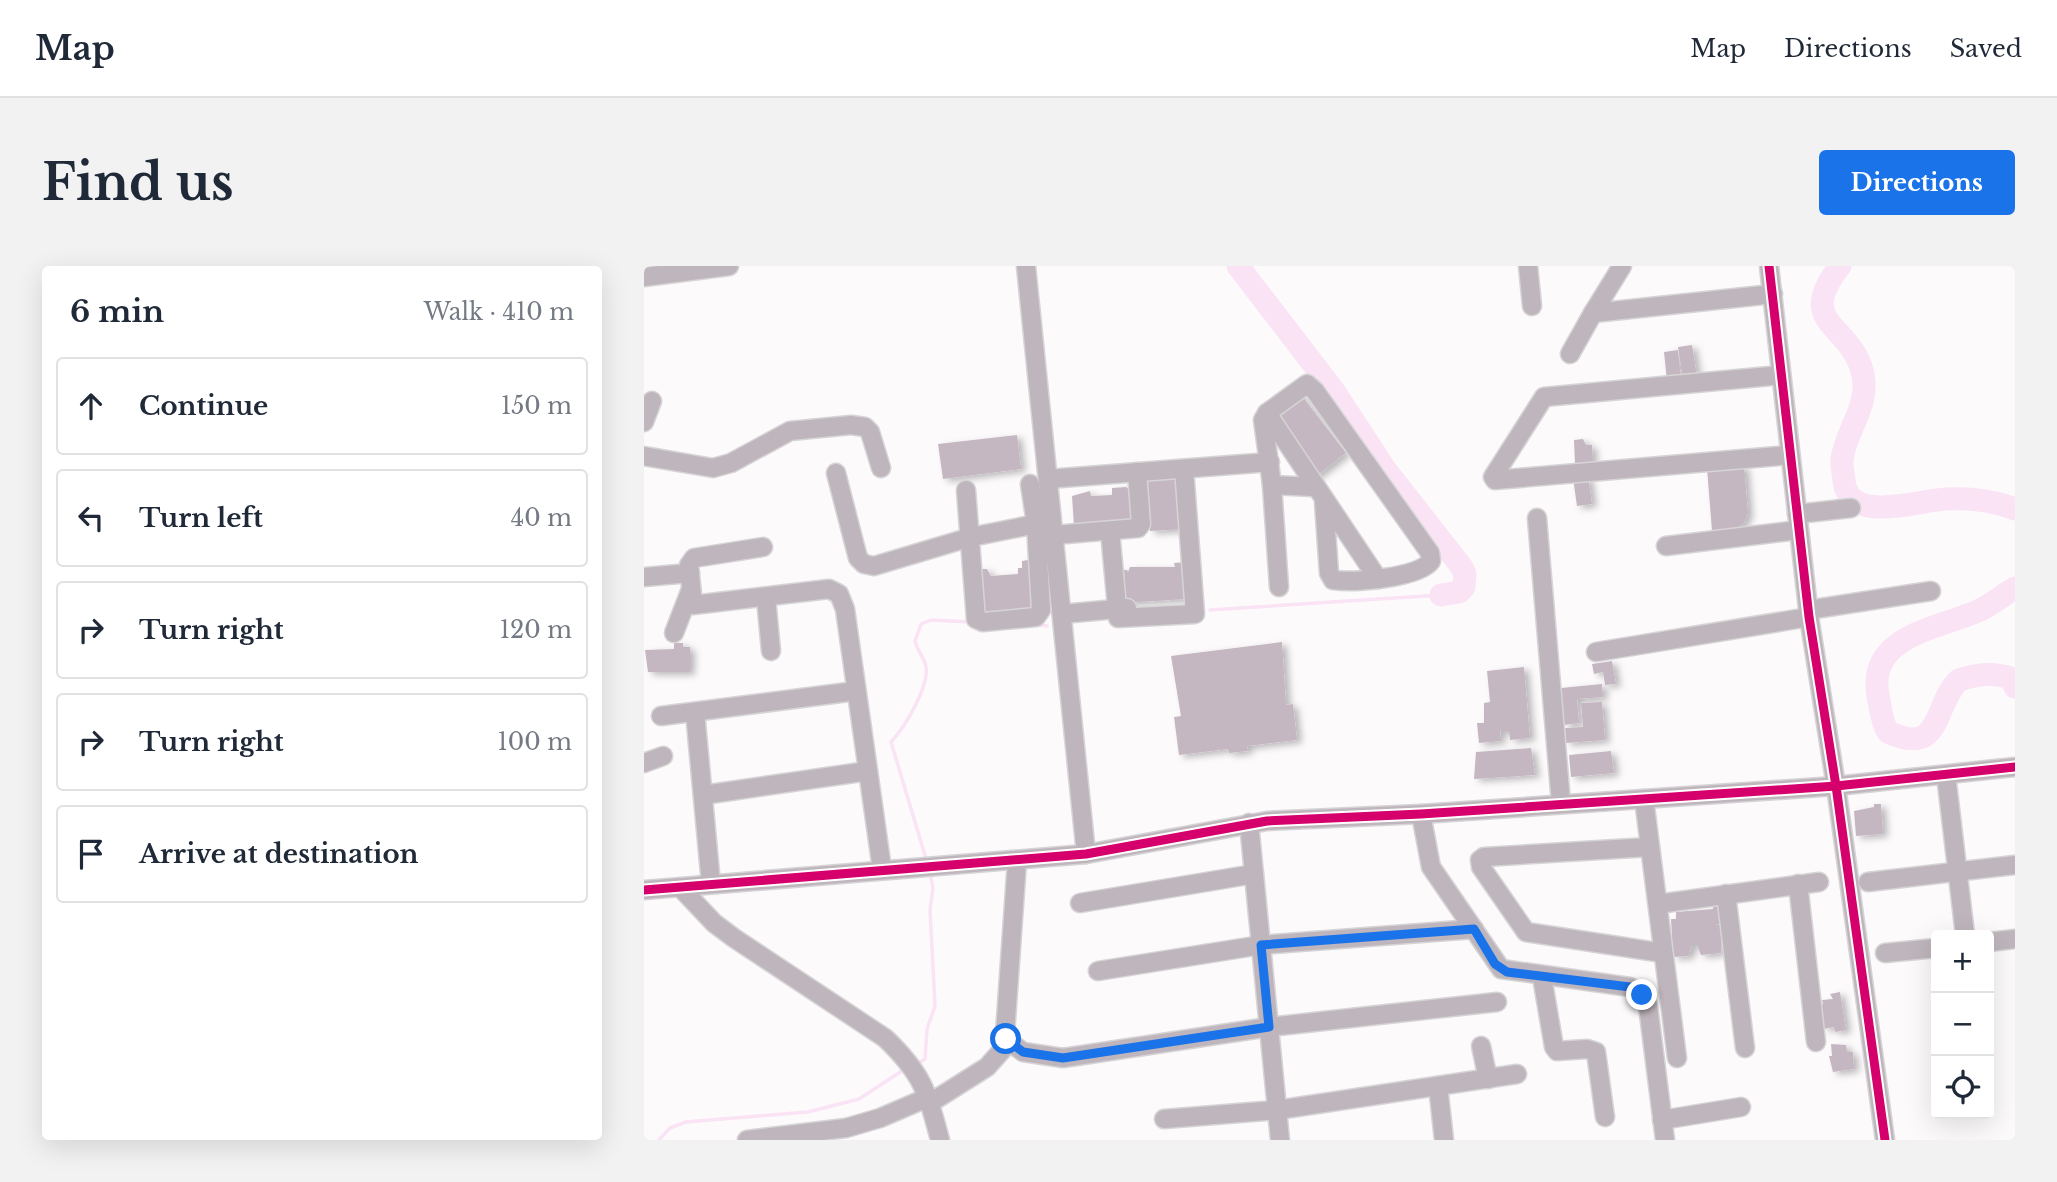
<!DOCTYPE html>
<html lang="en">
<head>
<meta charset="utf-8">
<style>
  body { margin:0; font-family:"Libre Baskerville",serif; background:#f2f2f3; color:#1f2937 }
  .controls { position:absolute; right:21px; bottom:21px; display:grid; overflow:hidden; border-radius:7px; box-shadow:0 7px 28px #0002 }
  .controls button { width:63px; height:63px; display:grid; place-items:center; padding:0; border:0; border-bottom:2px solid #e0e1e3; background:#fff; color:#1f2937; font:35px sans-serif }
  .stop { position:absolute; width:21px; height:21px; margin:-16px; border:5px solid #1a73e8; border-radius:50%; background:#fff }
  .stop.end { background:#1a73e8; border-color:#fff; box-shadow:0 2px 7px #0008 }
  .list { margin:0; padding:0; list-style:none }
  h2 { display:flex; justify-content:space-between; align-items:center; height:91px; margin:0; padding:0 28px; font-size:30px }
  h2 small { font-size:23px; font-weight:400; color:#747a83 }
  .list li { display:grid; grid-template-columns:46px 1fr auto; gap:21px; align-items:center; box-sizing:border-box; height:98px; margin:0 14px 14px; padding:0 14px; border:2px solid #e0e1e3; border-radius:7px }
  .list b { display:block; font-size:26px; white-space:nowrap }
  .list em { font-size:23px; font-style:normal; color:#747a83 }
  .icon { flex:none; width:38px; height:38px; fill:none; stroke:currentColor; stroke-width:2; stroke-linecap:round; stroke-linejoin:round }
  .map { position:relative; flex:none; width:1371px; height:874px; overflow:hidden; border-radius:7px }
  header { display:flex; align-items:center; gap:42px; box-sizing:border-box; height:98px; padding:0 35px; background:#fff; border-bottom:2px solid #e0e1e3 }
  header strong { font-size:33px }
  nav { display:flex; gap:38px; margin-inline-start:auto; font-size:24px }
  .intro { display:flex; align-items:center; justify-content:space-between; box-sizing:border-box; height:168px; padding:0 42px }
  h1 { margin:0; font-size:49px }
  .button { padding:18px 32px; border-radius:7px; background:#1a73e8; color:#fff; font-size:24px; font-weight:700 }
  main { display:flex; gap:42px; padding:0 42px }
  aside { flex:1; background:#fff; border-radius:7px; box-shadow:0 7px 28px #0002 }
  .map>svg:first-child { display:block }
</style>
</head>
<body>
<header>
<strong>Map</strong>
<nav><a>Map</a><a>Directions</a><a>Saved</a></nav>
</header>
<div class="intro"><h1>Find us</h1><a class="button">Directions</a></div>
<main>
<aside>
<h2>6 min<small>Walk · 410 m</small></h2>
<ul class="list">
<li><svg class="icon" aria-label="ahead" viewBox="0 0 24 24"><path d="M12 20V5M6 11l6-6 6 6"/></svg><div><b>Continue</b></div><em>150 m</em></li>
<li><svg class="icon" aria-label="left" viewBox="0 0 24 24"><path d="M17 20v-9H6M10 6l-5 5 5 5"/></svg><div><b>Turn left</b></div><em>40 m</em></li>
<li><svg class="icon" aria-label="right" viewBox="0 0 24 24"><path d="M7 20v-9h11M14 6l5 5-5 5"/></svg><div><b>Turn right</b></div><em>120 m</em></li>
<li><svg class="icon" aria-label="right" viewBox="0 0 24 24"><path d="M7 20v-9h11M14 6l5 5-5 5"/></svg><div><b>Turn right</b></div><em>100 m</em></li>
<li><svg class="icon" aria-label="arrive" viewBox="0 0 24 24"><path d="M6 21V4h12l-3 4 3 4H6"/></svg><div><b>Arrive at destination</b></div></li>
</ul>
</aside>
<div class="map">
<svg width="1371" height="874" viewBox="0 0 1371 874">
  <defs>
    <filter id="shadow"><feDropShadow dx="5" dy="3" stdDeviation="3.5" flood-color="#0004"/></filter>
  </defs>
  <rect width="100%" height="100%" fill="#fdfafc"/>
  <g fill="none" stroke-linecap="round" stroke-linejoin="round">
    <!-- stream -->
    <g stroke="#f9e3f4" stroke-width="3.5">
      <polyline points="566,344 797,329"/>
      <polyline points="393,359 403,360"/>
      <path d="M283 596 247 476C261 461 285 421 282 401 281 392 273 385 271 375L277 358 287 354 326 356"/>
      <polyline points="272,799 281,793 283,763 291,740 286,644 289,622 286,607"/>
      <polyline points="15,874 26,862 42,856 164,846 215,833 261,803"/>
    </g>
    <!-- river -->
    <g stroke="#f9e3f4" stroke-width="23">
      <polyline points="594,0 690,125 741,203 817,300 821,308 820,321 815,326 797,329"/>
      <path d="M1196 0C1152 56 1202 57 1217 101 1229 137 1203 160 1198 193 1197 200 1200 208 1200 215 1205 259 1274 234 1303 233 1325 232 1350 235 1371 243"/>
      <path d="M1371 322C1359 329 1347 339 1334 345 1290 364 1220 370 1235 435 1237 445 1238 457 1244 466 1299 492 1289 438 1315 414 1335 408 1347 406 1367 412L1371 421"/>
    </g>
  </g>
  <!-- building -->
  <g fill="#c5b7c2" filter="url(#shadow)">
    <polygon points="1048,79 1053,111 1039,113 1034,81"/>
    <polygon points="1034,84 1037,113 1023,115 1020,86"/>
    <polygon points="651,121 702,187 670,212 619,146"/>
    <polygon points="373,169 377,203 299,213 294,178"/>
    <polygon points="939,173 942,179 948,179 949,196 931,198 930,174"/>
    <polygon points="1100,199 1104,247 1100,257 1092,263 1068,265 1063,202"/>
    <polygon points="537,206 540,263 506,265 503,211"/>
    <polygon points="944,210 948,238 933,240 929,212"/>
    <polygon points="482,221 486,224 488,256 430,260 428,230 446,225 447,230 468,229 468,222"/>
    <polygon points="389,293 394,344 338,349 336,303 343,303 347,310 374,308 374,302 378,302 378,295"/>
    <polygon points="542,296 544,333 477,337 475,304 483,304 484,306 486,301 531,301 530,297"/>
    <polygon points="638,376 642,439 649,438 653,474 603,480 604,485 585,487 584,483 535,489 530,451 537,450 527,390"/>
    <polygon points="30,377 39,377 39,381 46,381 46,406 4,406 1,384 30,383"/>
    <polygon points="968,395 972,418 961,419 959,406 950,408 948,398"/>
    <polygon points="880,401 886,472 866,474 865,465 856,465 857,475 835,477 833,457 840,457 840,437 846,436 843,405"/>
    <polygon points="958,418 959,431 933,433 935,457 920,459 917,422"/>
    <polygon points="958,436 961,474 922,477 921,462 939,461 937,437"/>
    <polygon points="887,482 891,509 830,513 832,486"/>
    <polygon points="967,485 970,507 927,511 925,489"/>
    <polygon points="1230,538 1237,538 1239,568 1212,570 1210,545 1230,541"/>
    <polygon points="1077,638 1079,655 1072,655 1072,659 1078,658 1077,687 1057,689 1053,679 1048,679 1045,690 1029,691 1027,653 1032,653 1032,646 1069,643 1069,639"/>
    <polygon points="1196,726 1202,764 1191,766 1190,761 1180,763 1176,739 1179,738 1178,734 1189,733 1186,728"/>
    <polygon points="1187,778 1202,779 1203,786 1209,786 1210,803 1189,806 1185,790 1188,790"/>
  </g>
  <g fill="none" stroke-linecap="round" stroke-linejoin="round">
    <defs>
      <g id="minor">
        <polyline points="382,0 442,588"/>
        <polyline points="884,0 888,40"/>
        <polyline points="978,0 949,47 1129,28"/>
        <polyline points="1125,0 1165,351 1192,520 1241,874"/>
        <polyline points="0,11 85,0"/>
        <polyline points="926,88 949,47"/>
        <polyline points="1137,109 900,131 849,211 851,214 1146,189"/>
        <polyline points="623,147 734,313"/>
        <polyline points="0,156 8,135"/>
        <polyline points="0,190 69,202 87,197 146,165 207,159 221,161 226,166 237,202"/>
        <polyline points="192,207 214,292 220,298 230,300 327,271 392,258"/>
        <polyline points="404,213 626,196"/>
        <polyline points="628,219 635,321"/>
        <path d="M670 221 628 219 619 154 623 147 663 118 671 125 786 287 787 295C775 312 709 317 689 314L685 307 680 236"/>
        <polyline points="322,224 332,353 339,356 392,351 397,344 392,258 386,218"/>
        <polyline points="1153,248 1207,242"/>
        <polyline points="893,252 917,537"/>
        <polyline points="466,265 474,352 551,348 540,203"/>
        <polyline points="410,269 494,262 497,258 493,206"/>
        <polyline points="1022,280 1155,264"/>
        <polyline points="119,281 50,292 45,299 49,339 185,323 195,328 201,343 238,603"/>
        <polyline points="0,311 46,307"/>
        <polyline points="122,332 127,385"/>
        <polyline points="1164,344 1287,325"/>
        <polyline points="418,348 483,342"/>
        <polyline points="30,367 47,323"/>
        <polyline points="952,386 1165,351"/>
        <polyline points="51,446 67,618"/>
        <polyline points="17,450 212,425"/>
        <polyline points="0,497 19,490"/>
        <polyline points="1302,509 1321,669"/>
        <polyline points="59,529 224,505"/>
        <polyline points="1000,533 1033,792"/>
        <polyline points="777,548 787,601 857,703 986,721 998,729 1004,740 1021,874"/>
        <polyline points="605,557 636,874"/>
        <polyline points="1006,581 840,591 836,594 837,601 882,666 1019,687"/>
        <polyline points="1224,616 1371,599"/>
        <polyline points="1154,618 1172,776"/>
        <path d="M36 621 70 657 90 672 241 772C278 807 283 825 296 874"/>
        <polyline points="0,624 442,588 623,555 777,548 1192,520 1371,501"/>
        <polyline points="1082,628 1101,782"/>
        <polyline points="436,637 610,608"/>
        <polyline points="1014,638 1175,616"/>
        <polyline points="1345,676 1371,673"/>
        <polyline points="1241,687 1292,682"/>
        <polyline points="454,705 617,679 830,663"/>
        <polyline points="898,711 910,781 913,785 943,783 952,786 961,851"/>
        <polyline points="362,773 379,786 419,792 625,761 853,736"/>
        <polyline points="837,780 844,813"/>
        <polyline points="794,820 800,874"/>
        <polyline points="286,837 343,801 360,782 373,595"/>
        <polyline points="520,853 633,844 873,808"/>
        <polyline points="1018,854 1097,841"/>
        <polyline points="103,874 202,862 236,852 285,831"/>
      </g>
    </defs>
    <!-- minor casing -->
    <use href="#minor" stroke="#d6d5d6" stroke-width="21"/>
    <!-- minor -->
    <use href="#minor" stroke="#bfb5bc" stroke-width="18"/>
    <defs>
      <g id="cycleway">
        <polyline points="1125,0 1165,351 1192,520 1241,874"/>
        <polyline points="0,624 442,588 623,555 777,548 1192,520 1371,501"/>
      </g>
    </defs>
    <!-- cycleway casing -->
    <use href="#cycleway" stroke="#fff" stroke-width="13"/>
    <!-- cycleway -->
    <use href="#cycleway" stroke="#d6006c" stroke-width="9"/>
  </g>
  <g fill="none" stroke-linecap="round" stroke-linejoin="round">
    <!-- route -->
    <polyline stroke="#1a73e8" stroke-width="9" points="362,773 379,786 419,792 625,761 617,679 830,663 851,698 863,706 986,721 998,729"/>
  </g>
</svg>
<div class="controls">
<button>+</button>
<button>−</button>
<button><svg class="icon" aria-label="locate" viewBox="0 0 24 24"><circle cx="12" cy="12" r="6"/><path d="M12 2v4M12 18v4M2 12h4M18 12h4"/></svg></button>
</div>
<div class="stop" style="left:362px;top:773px"></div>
<div class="stop end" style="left:998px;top:729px"></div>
</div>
</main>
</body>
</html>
